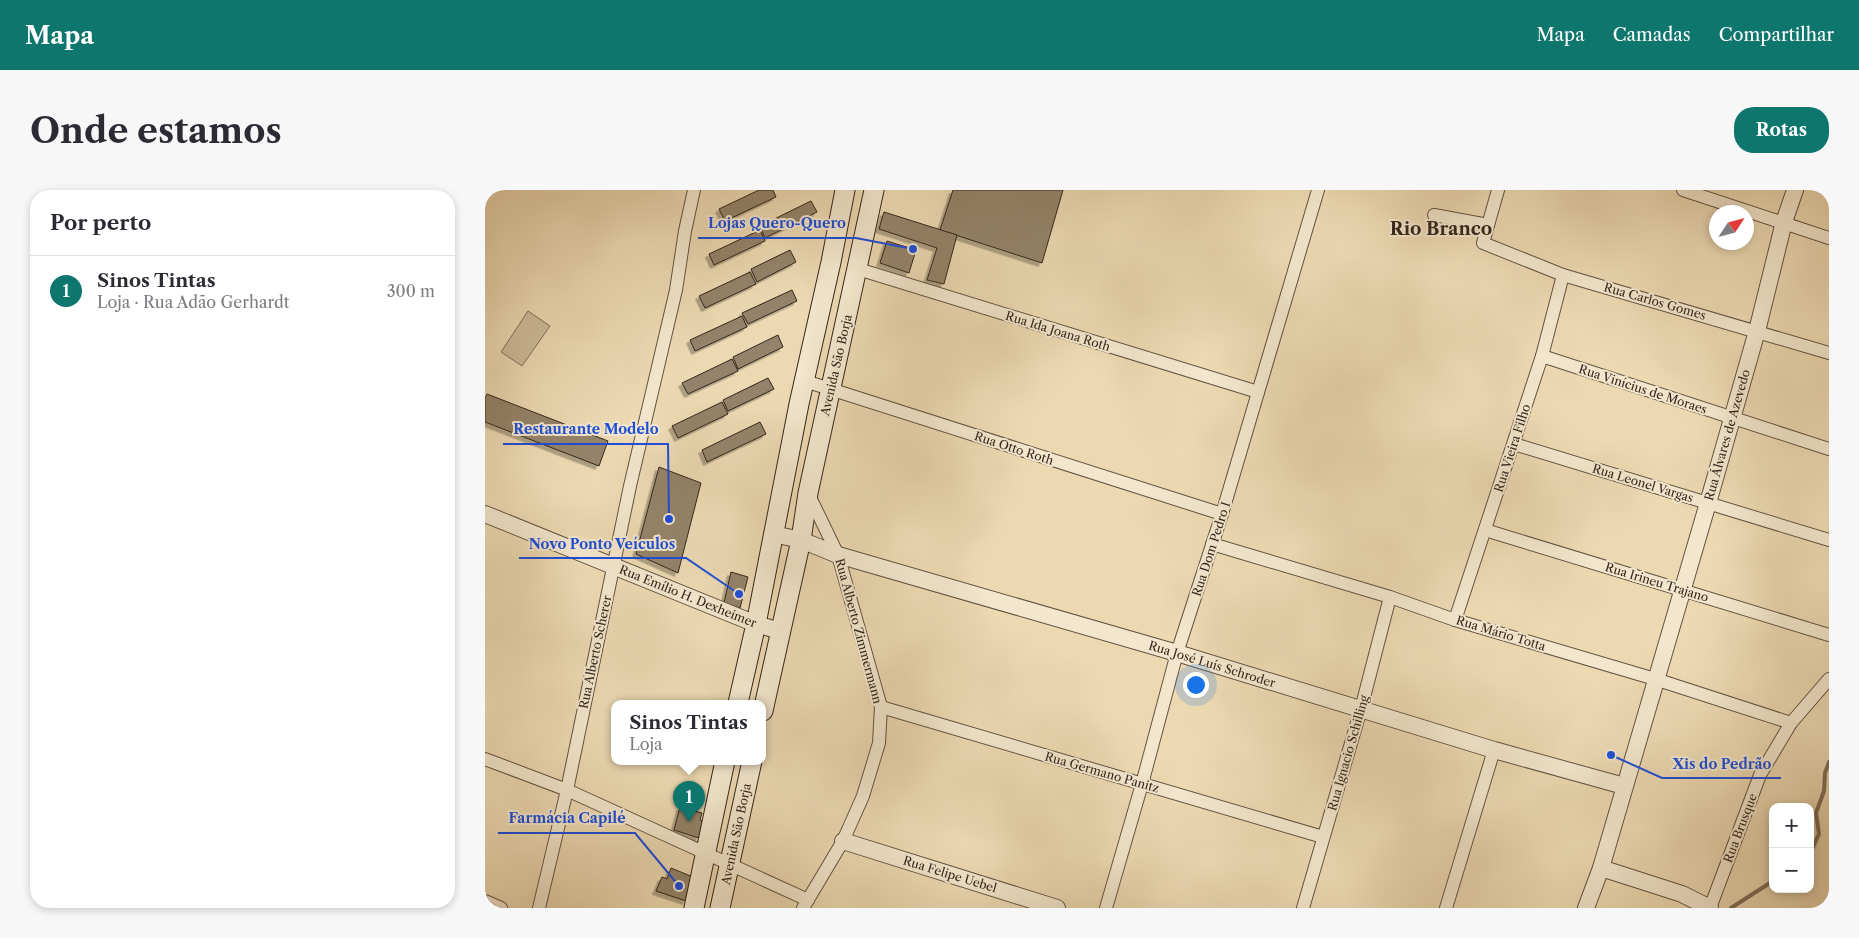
<!DOCTYPE html>
<html lang="pt">
<head>
<meta charset="utf-8">
<style>
  body { margin:0; font-family:"Libre Caslon Text",serif; background:#f7f7f7; color:#2b2b33 }
  .controls { position:absolute; right:15px; bottom:15px; display:grid; overflow:hidden; border-radius:10px; box-shadow:0 2px 8px #0003 }
  .controls button { width:45px; height:45px; display:grid; place-items:center; padding:0; border:0; border-bottom:1px solid #e1e1e2; background:#fff; color:#2b2b33; font:25px sans-serif }
  .compass { position:absolute; left:1224px; top:15px; width:45px; height:45px; border-radius:50%; background:#fff; box-shadow:0 2px 8px #0003; rotate:54deg }
  .you { position:absolute; left:710px; top:494px; width:18px; height:18px; margin:-12px; border:4px solid #fff; border-radius:50%; background:#1a73e8; box-shadow:0 0 0 8px #1a73e833 }
  .badge { display:grid; place-items:center; width:32px; height:32px; border-radius:50%; background:#0f766e; color:#fff; font-size:16px; font-weight:700 }
  .pin { position:absolute; translate:-50% -41px; filter:drop-shadow(0 1px 2px #0008) }
  .pin::after { content:''; position:absolute; top:26px; width:18px; height:15px; background:inherit; clip-path:polygon(0 0,100% 0,50% 100%) }
  .popup { position:absolute; left:126px; top:510px; width:155px; height:65px; box-sizing:border-box; display:grid; place-content:center; border-radius:10px; background:#fff; filter:drop-shadow(0 1px 4px #0005); font-size:16px; white-space:nowrap; color:#7c7c81 }
  .popup b { font-size:19px; color:#2b2b33 }
  .popup::after { content:''; position:absolute; left:50%; top:100%; margin-left:-10px; border:10px solid transparent; border-top-color:#fff }
  .list { margin:0; padding:0; list-style:none }
  h2 { display:flex; justify-content:space-between; align-items:center; height:65px; margin:0; padding:0 20px; font-size:21px }
  h2 small { font-size:16px; font-weight:400; color:#7c7c81 }
  .list li { display:grid; grid-template-columns:32px 1fr auto; gap:15px; align-items:center; box-sizing:border-box; height:70px; padding:0 20px; border-top:1px solid #e1e1e2 }
  .list b { display:block; font-size:19px; white-space:nowrap }
  .list p { margin:0; font-size:16px; white-space:nowrap; color:#7c7c81 }
  .list em { font-size:16px; font-style:normal; color:#7c7c81 }
  .map { position:relative; flex:none; width:1344px; height:718px; overflow:hidden; border-radius:20px }
  header { display:flex; align-items:center; gap:30px; box-sizing:border-box; height:70px; padding:0 25px; background:#0f766e; color:#fff }
  header strong { font-size:24px }
  nav { display:flex; gap:28px; margin-inline-start:auto; font-size:18px }
  .intro { display:flex; align-items:center; justify-content:space-between; box-sizing:border-box; height:120px; padding:0 30px }
  h1 { margin:0; font-size:35px }
  .button { padding:12px 22px; border-radius:20px; background:#0f766e; color:#fff; font-size:18px; font-weight:700 }
  main { display:flex; gap:30px; padding:0 30px }
  aside { flex:1; background:#fff; border-radius:20px; box-shadow:0 2px 8px #0003 }
  .map>svg:first-child { display:block }
</style>
</head>
<body>
<header>
<strong>Mapa</strong>
<nav><a>Mapa</a><a>Camadas</a><a>Compartilhar</a></nav>
</header>
<div class="intro"><h1>Onde estamos</h1><a class="button">Rotas</a></div>
<main>
<aside>
<h2>Por perto<small></small></h2>
<ul class="list">
<li><span class="badge">1</span><div><b>Sinos Tintas</b><p>Loja · Rua Adão Gerhardt</p></div><em>300 m</em></li>
</ul>
</aside>
<div class="map">
<svg width="1344" height="718" viewBox="0 0 1344 718">
  <defs>
    <filter id="shadow"><feDropShadow dx="-3.5" dy="3.5" stdDeviation="0" flood-color="#0004"/></filter>
  </defs>
  <rect width="100%" height="100%" fill="#ecd9b2"/>
  <filter id="stains"><feTurbulence type="fractalNoise" baseFrequency=".004" numOctaves="4"/><feColorMatrix values="0 0 0 0 .2 0 0 0 0 .09 0 0 0 0 .02 0 0 0 .5 -.17"/></filter>
  <radialGradient id="worn" r=".72"><stop offset=".6" stop-color="#630" stop-opacity="0"/><stop offset="1" stop-color="#630" stop-opacity=".3"/></radialGradient>
  <!-- pitch -->
  <polygon fill="#cdbb99" stroke="#81705b" points="43,121 65,136 37,176 16,162"/>
  <g fill="none" stroke-linecap="round" stroke-linejoin="round">
    <!-- stream -->
    <g stroke="#7e6d58" stroke-width="4">
      <polyline points="1325,664 1334,644 1331,623 1339,601 1340,583 1344,572"/>
      <polyline points="1246,718 1288,691"/>
    </g>
  </g>
  <!-- building -->
  <g fill="#94836a" stroke="#35261d" filter="url(#shadow)">
    <polygon points="274,0 288,0 291,7 240,31 234,19"/>
    <polygon points="468,0 578,0 557,73 455,40"/>
    <polygon points="326,11 332,22 280,48 275,36"/>
    <polygon points="399,22 472,45 459,94 442,90 452,58 394,39"/>
    <polygon points="275,40 280,51 229,75 224,64"/>
    <polygon points="402,51 431,60 424,83 395,73"/>
    <polygon points="305,60 311,72 272,92 266,79"/>
    <polygon points="265,82 271,94 220,118 214,106"/>
    <polygon points="307,100 312,111 263,134 257,123"/>
    <polygon points="257,126 262,137 210,161 205,150"/>
    <polygon points="293,145 298,157 253,179 248,167"/>
    <polygon points="247,169 253,181 203,204 197,193"/>
    <polygon points="283,188 289,199 243,221 238,210"/>
    <polygon points="2,204 123,251 114,276 0,232 0,208"/>
    <polygon points="237,212 243,224 193,248 187,236"/>
    <polygon points="275,232 281,244 222,272 217,260"/>
    <polygon points="174,277 216,293 193,383 151,364"/>
    <polygon points="246,382 263,387 255,418 239,413"/>
    <polygon points="195,617 217,623 215,630 218,631 214,648 189,640"/>
    <polygon points="186,678 208,687 201,711 171,701 177,687 182,689"/>
  </g>
  <g fill="none" stroke-linecap="round" stroke-linejoin="round">
    <defs>
      <g id="minor">
        <polyline points="1013,0 998,53 1078,85 1344,163"/>
        <polyline points="1198,0 1344,48"/>
        <polyline points="949,25 1003,35"/>
        <polyline points="373,79 773,202"/>
        <polyline points="1057,166 1344,259"/>
        <polyline points="320,191 737,324"/>
        <polyline points="1029,254 1344,350"/>
        <polyline points="1000,340 1344,445"/>
        <polyline points="727,354 905,407 970,430 1170,489 1306,533"/>
        <polyline points="970,430 1057,166 1078,85"/>
        <polyline points="396,517 838,647"/>
        <polyline points="0,569 82,600 323,710"/>
        <polyline points="0,711 16,718"/>
        <polyline points="54,718 82,600 145,296 191,100 200,41 209,0"/>
        <polyline points="318,718 358,651 378,606 394,553 396,517 353,365 323,303"/>
        <polyline points="621,718 657,594 692,463 737,324 833,0"/>
        <polyline points="818,718 876,519 905,407"/>
        <polyline points="961,718 1009,560"/>
        <polyline points="1225,718 1275,585 1306,533 1344,489"/>
      </g>
      <g id="tertiary">
        <polyline points="0,324 271,434 295,441"/>
        <polyline points="288,344 316,350 353,365 692,463 1009,560 1139,596"/>
        <polyline points="358,651 572,718"/>
        <polyline points="1116,678 1197,704 1225,718"/>
        <polyline points="1101,718 1116,678 1223,313 1272,141 1299,32 1310,0"/>
      </g>
      <g id="secondary">
        <polyline points="253,513 271,434 314,214 346,72 360,0"/>
        <polyline points="278,521 316,350 323,303 389,0"/>
        <polyline points="209,718 240,571"/>
        <polyline points="235,718 267,571"/>
      </g>
    </defs>
    <!-- minor casing -->
    <use href="#minor" stroke="#635342" stroke-width="14"/>
    <!-- tertiary casing -->
    <use href="#tertiary" stroke="#635342" stroke-width="18"/>
    <!-- secondary casing -->
    <use href="#secondary" stroke="#35261d" stroke-width="21"/>
    <!-- minor -->
    <use href="#minor" stroke="#f3e6cd" stroke-width="12"/>
    <!-- tertiary -->
    <use href="#tertiary" stroke="#f3e6cd" stroke-width="16"/>
    <!-- secondary -->
    <use href="#secondary" stroke="#f3e6cd" stroke-width="19"/>
  </g>
  <g text-anchor="middle" dominant-baseline="central" stroke-width="4" stroke-linejoin="round" paint-order="stroke">
    <!-- street labels -->
    <g font-size="12" fill="#35261d" stroke="#f3e6cd">
      <text transform="translate(1170 111) rotate(16)">Rua Carlos Gomes</text>
      <text transform="translate(573 141) rotate(17)">Rua Ida Joana Roth</text>
      <text transform="translate(351 175) rotate(-77)">Avenida São Borja</text>
      <text transform="translate(1158 199) rotate(18)">Rua Vinícius de Moraes</text>
      <text transform="translate(1242 245) rotate(-74)">Rua Álvares de Azevedo</text>
      <text transform="translate(529 258) rotate(18)">Rua Otto Roth</text>
      <text transform="translate(1027 258) rotate(-72)">Rua Vieira Filho</text>
      <text transform="translate(1158 293) rotate(17)">Rua Leonel Vargas</text>
      <text transform="translate(726 359) rotate(-72)">Rua Dom Pedro I</text>
      <text transform="translate(1172 392) rotate(17)">Rua Irineu Trajano</text>
      <text transform="translate(203 406) rotate(22)">Rua Emílio H. Dexheimer</text>
      <text transform="translate(374 441) rotate(75)">Rua Alberto Zimmermann</text>
      <text transform="translate(1016 443) rotate(17)">Rua Mário Totta</text>
      <text transform="translate(110 462) rotate(-78)">Rua Alberto Scherer</text>
      <text transform="translate(727 474) rotate(17)">Rua José Luís Schroder</text>
      <text transform="translate(863 563) rotate(-74)">Rua Ignacio Schilling</text>
      <text transform="translate(617 582) rotate(16)">Rua Germano Panitz</text>
      <text transform="translate(1255 638) rotate(-69)">Rua Brusque</text>
      <text transform="translate(251 644) rotate(-78)">Avenida São Borja</text>
      <text transform="translate(465 684) rotate(17)">Rua Felipe Uebel</text>
    </g>
    <!-- district labels -->
    <g font-size="18" font-weight="bold" fill="#35261d" stroke="#f3e6cd">
      <text x="956" y="39">Rio Branco</text>
    </g>
  </g>
  <!-- callouts -->
  <path fill="none" stroke="#1d4ed8" stroke-width="2" d="M428 59L371 48H213M184 329L183 254H18M254 404L201 368H34M1126 565L1177 588H1296M194 696L150 643H13"/>
  <g fill="#1d4ed8" stroke="#f3e6cd" stroke-width="2">
    <circle cx="428" cy="59" r="5"/>
    <circle cx="184" cy="329" r="5"/>
    <circle cx="254" cy="404" r="5"/>
    <circle cx="1126" cy="565" r="5"/>
    <circle cx="194" cy="696" r="5"/>
  </g>
  <g font-size="14" text-anchor="middle" font-weight="bold" fill="#1d4ed8" stroke="#f3e6cd" stroke-width="4" stroke-linejoin="round" paint-order="stroke">
    <text x="292" y="38">Lojas Quero-Quero</text>
    <text x="101" y="244">Restaurante Modelo</text>
    <text x="117" y="359">Novo Ponto Veículos</text>
    <text x="1237" y="579">Xis do Pedrão</text>
    <text x="82" y="633">Farmácia Capilé</text>
  </g>
  <rect width="100%" height="100%" filter="url(#stains)"/>
  <rect width="100%" height="100%" fill="url(#worn)"/>
</svg>
<div class="controls">
<button>+</button>
<button>−</button>
</div>
<svg class="compass" viewBox="-18 -18 36 36"><path d="M0-13l5 13h-10z" fill="#e53935"/><path d="M0 13l5-13h-10z" fill="#7c7c81"/></svg>
<div class="you"></div>
<div class="pin badge" style="left:204px;top:632px">1</div>
<div class="popup"><b>Sinos Tintas</b>Loja</div>
</div>
</main>
</body>
</html>
